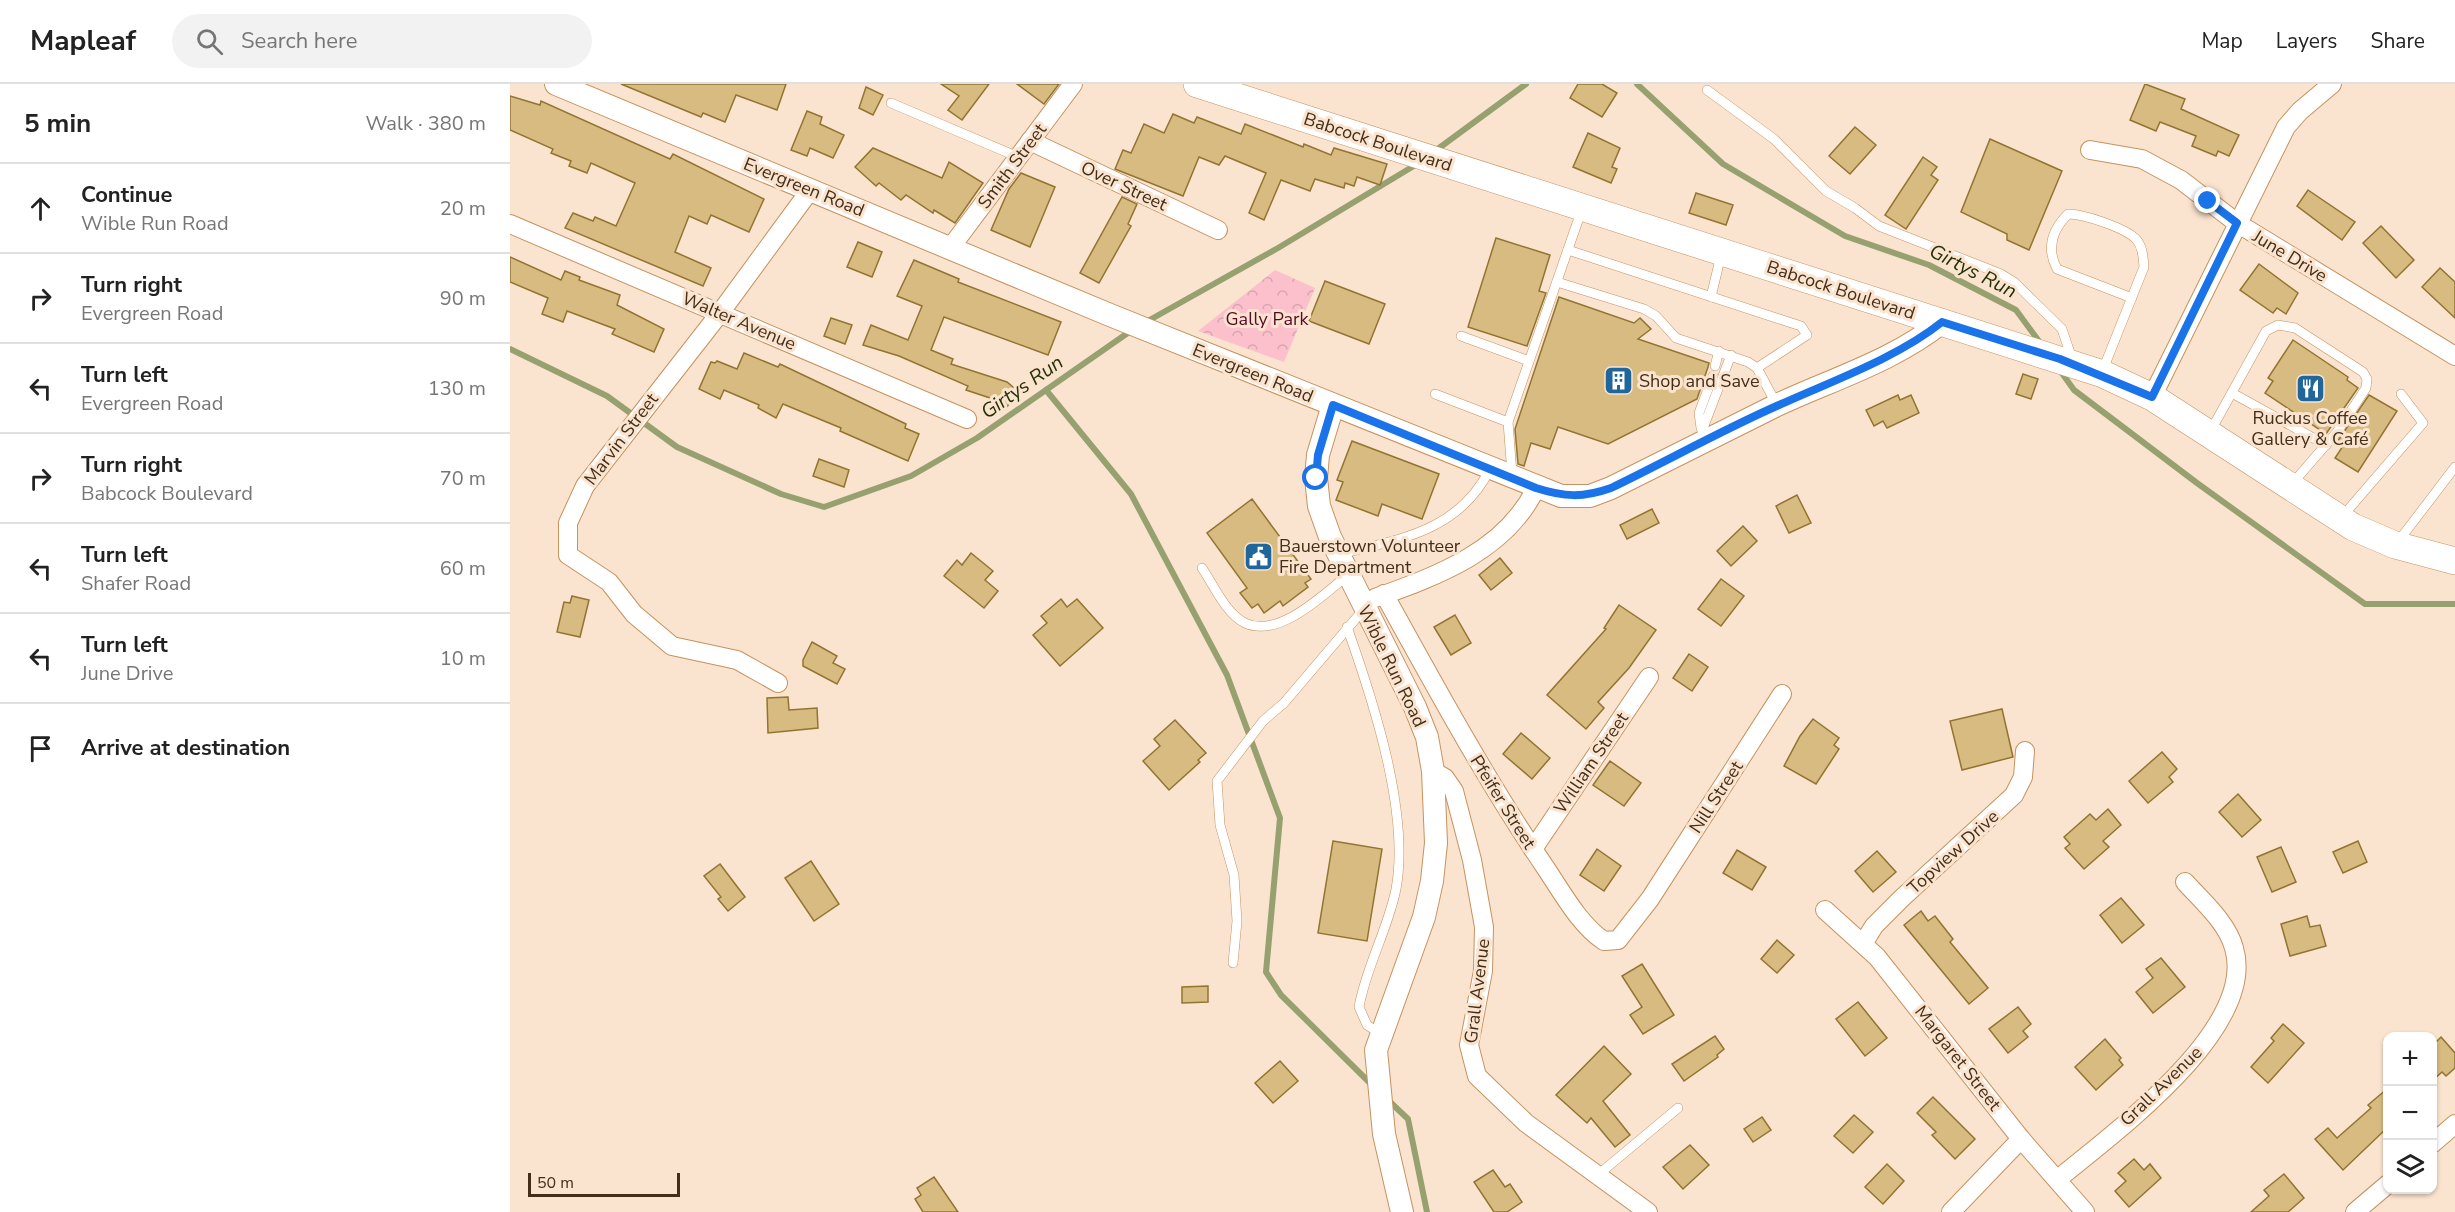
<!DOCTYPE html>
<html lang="en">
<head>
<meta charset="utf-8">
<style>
  body { margin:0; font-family:"Nunito Sans",sans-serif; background:#f2f2f2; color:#222 }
  .controls { position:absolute; right:18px; bottom:18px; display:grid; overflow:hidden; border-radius:12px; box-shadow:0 2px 4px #0004 }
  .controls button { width:54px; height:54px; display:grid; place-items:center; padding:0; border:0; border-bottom:2px solid #e0e0e0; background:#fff; color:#222; font:30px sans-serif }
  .scale { position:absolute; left:18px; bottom:15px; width:152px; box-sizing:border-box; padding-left:6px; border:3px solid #432e18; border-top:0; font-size:16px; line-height:21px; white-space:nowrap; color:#432e18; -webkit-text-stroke:4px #fbe4cf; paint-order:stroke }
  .stop { position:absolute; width:18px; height:18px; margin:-14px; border:4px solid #1a73e8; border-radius:50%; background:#fff }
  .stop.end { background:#1a73e8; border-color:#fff; box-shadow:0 2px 6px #0008 }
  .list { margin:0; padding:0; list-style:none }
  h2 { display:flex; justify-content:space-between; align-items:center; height:78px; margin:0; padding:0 24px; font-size:26px }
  h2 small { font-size:20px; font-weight:400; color:#767676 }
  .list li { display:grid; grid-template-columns:39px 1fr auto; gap:18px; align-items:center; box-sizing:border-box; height:90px; padding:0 24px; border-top:2px solid #e0e0e0 }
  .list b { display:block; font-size:22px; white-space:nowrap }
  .list p { margin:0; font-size:20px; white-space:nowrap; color:#767676 }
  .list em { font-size:20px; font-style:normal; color:#767676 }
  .icon { flex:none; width:33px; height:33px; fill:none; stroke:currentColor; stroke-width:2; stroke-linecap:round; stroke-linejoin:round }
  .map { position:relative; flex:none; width:1945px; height:1128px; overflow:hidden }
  header { display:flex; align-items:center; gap:36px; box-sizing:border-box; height:84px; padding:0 30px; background:#fff; border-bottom:2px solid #e0e0e0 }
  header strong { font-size:28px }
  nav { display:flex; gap:33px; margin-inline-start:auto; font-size:21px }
  .search { width:420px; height:54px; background:#f2f2f2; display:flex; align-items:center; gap:15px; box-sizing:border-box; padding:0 21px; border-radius:33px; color:#767676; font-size:22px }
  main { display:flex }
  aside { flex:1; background:#fff }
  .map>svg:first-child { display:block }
</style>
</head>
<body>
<header>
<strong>Mapleaf</strong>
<div class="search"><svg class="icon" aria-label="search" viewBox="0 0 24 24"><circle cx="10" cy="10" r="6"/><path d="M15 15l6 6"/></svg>Search here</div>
<nav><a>Map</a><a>Layers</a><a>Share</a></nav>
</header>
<main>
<aside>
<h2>5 min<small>Walk · 380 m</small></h2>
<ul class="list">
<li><svg class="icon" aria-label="ahead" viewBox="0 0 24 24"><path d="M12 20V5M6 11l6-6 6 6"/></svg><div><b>Continue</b><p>Wible Run Road</p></div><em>20 m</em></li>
<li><svg class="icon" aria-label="right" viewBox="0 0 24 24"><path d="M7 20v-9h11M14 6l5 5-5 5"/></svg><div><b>Turn right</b><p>Evergreen Road</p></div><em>90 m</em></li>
<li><svg class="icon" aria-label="left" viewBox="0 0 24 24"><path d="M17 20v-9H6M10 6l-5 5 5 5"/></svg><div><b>Turn left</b><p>Evergreen Road</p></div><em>130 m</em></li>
<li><svg class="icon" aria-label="right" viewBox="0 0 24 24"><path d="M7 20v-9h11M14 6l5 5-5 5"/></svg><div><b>Turn right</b><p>Babcock Boulevard</p></div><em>70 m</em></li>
<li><svg class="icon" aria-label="left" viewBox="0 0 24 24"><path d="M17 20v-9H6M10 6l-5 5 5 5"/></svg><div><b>Turn left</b><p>Shafer Road</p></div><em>60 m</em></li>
<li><svg class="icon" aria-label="left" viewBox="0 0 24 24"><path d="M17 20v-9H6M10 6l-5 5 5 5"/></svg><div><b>Turn left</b><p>June Drive</p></div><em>10 m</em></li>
<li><svg class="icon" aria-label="arrive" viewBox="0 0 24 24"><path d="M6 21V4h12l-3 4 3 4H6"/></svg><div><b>Arrive at destination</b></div></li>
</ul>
</aside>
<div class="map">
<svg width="1945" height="1128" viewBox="0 0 1945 1128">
  <defs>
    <pattern id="park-crowns" width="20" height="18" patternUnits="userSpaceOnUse" patternTransform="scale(1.5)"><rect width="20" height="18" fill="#fbc0cc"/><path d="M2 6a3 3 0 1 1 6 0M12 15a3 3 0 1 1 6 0" fill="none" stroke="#d8a5ae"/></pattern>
  </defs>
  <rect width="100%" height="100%" fill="#fbe4cf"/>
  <!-- park -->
  <polygon fill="url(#park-crowns)" points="765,186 805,204 774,278 688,247"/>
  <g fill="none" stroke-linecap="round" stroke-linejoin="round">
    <!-- stream -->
    <g stroke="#97a170" stroke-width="6">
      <polyline points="1127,0 1213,80 1335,152 1419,181 1506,226 1531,260"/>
      <polyline points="925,67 1016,0"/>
      <polyline points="636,238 768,164 907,80"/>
      <polyline points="0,265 97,312 167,363 271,410 314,423 401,392 467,354 622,246"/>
      <polyline points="1549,285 1564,306 1687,399 1855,520 1945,520"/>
      <polyline points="536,306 621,410 717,591 770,734 756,888 771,911 862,1001"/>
      <polyline points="878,1016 898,1035 917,1128"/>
    </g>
  </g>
  <!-- building -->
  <g fill="#d7bb80" stroke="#927431" stroke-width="1.5">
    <polygon points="111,0 276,0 267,26 226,11 215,38 193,29 191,33"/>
    <polygon points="431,0 479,0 452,36 438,26 449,12"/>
    <polygon points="507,0 549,0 534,20"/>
    <polygon points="1068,0 1092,0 1107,9 1092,33 1060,14"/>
    <polygon points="1635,0 1675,15 1671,25 1729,51 1719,72 1708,67 1706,72 1682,62 1686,52 1650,38 1646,47 1620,36"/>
    <polygon points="356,3 373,11 363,31 349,24"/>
    <polygon points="0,12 30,21 31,17 160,75 163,70 254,115 239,148 201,131 197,140 179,132 165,168 201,184 193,202 55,144 63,129 83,137 85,133 106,142 125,99 81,79 77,89 59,82 61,77 41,69 43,65 0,46"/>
    <polygon points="297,27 312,33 310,40 334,51 323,74 300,64 297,72 281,66"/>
    <polygon points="663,30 684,39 687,33 731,50 735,40 793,63 794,60 821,71 824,64 877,80 870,101 847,93 844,102 835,99 834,104 805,95 800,107 771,96 754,136 739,129 756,89 715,72 709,81 689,73 673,112 605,85 613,66 621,69 634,40 654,49"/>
    <polygon points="1345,43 1366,61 1340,90 1319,72"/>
    <polygon points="1078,49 1110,64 1102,83 1107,85 1101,99 1063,83"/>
    <polygon points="1480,55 1552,87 1519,166 1497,156 1497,150 1451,128"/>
    <polygon points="363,64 432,94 439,78 473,99 445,139 424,126 423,129 396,111 391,116 369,99 366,102 345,83"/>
    <polygon points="1413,73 1427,83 1421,91 1428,96 1396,145 1375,131"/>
    <polygon points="511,89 545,103 520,163 481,146 499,105"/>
    <polygon points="1798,106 1845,138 1832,156 1787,122"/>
    <polygon points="1186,109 1223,121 1216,141 1179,129"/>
    <polygon points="612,113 627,120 618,140 621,142 589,199 570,189"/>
    <polygon points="1871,142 1904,176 1886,194 1853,159"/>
    <polygon points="986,154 1040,171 1029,207 1036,209 1017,262 958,243"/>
    <polygon points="348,158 372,168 362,193 337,183"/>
    <polygon points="0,173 51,196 55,187 70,193 69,196 110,211 107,221 154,245 144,268 102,250 105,245 57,227 53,238 32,230 38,214 0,198"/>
    <polygon points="404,176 449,195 448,198 551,238 538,271 434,233 421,266 443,275 441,280 497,298 509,308 495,325 483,315 456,306 458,302 389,272 353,261 361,241 398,256 412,222 387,212"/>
    <polygon points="1749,180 1788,209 1776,230 1767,224 1763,229 1730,206"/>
    <polygon points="1930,184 1945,198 1945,234 1912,203"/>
    <polygon points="815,197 875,220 859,260 799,237"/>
    <polygon points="1049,213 1124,239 1130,234 1141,245 1128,255 1199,279 1198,283 1187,315 1098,360 1048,343 1040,365 1021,359 1014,382 1008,380 1005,345"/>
    <polygon points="321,234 342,241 335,260 314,252"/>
    <polygon points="1783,256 1838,293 1837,296 1848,304 1816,350 1755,309 1763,297 1758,294"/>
    <polygon points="234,269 268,283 270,280 396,340 395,344 409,350 398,377 330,347 331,344 273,320 266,334 248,324 249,321 214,306 210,315 189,305 201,278 205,279 207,277 227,285"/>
    <polygon points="1513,290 1528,295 1521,315 1506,310"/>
    <polygon points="1388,311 1390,316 1401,311 1409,329 1377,344 1373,337 1364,342 1356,326"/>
    <polygon points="1859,311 1887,327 1848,388 1825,374 1833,362 1827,358"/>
    <polygon points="842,357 929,390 912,435 872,420 868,432 826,416 833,398 827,396"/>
    <polygon points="309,375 339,386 334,403 303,392"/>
    <polygon points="1287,411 1301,439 1279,449 1266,422"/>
    <polygon points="742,415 801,495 795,499 798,503 773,522 770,517 754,529 748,520 742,524 730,509 737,504 697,449"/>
    <polygon points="1142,425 1149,439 1117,455 1110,441"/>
    <polygon points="1233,442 1247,457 1221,482 1207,467"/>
    <polygon points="461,469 483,487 475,496 488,507 474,524 434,492 447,476 452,481"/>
    <polygon points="990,474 1002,489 981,506 969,491"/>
    <polygon points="1211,495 1234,512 1211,542 1188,525"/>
    <polygon points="62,512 79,516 70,553 47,548 54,518 60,519"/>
    <polygon points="551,515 557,523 567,515 593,544 550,582 523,551 537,539 531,532"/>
    <polygon points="1109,521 1146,546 1119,584 1088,618 1094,624 1076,645 1037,611 1096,545 1094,544"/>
    <polygon points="945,531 961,559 941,571 924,543"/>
    <polygon points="302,558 327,572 323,579 335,585 327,600 293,582 293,576"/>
    <polygon points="1179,570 1198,583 1182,607 1163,594"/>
    <polygon points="278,613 279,626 307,624 308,644 258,649 257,614"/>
    <polygon points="1492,625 1503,673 1452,686 1440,637"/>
    <polygon points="1303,635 1329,654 1324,661 1329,665 1306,700 1274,682 1290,652"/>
    <polygon points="665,636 696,669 688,676 690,678 659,706 633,677 650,662 644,655"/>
    <polygon points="1011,649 1040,674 1022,695 993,670"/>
    <polygon points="1652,668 1667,685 1659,693 1663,698 1638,719 1619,697"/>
    <polygon points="1100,677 1131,699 1114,722 1083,701"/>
    <polygon points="1728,710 1751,736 1732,753 1709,728"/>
    <polygon points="1598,725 1611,741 1593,757 1599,763 1574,785 1555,764 1560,760 1554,753 1580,730 1586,736"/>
    <polygon points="823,757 872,765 857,857 808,849"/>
    <polygon points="1848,757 1857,778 1833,789 1823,768"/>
    <polygon points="1771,763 1786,798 1762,808 1747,773"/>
    <polygon points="1087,765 1111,782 1094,807 1070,791"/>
    <polygon points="1227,766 1256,783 1242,806 1213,789"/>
    <polygon points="1367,767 1386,788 1363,808 1345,787"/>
    <polygon points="301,777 329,820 304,837 275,794"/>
    <polygon points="210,780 235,813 218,827 208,815 211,813 194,792"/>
    <polygon points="1611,814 1634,841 1612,859 1590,831"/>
    <polygon points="1411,827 1418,837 1425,832 1443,855 1440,858 1478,904 1459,920 1394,841"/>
    <polygon points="1797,832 1800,843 1810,841 1816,862 1780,872 1771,840"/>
    <polygon points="1267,856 1284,871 1267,889 1251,875"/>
    <polygon points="1651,874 1675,903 1643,929 1626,908 1643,894 1636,885"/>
    <polygon points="1132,880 1164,931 1133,950 1120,931 1132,923 1112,892"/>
    <polygon points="698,902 698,918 672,919 672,903"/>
    <polygon points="1348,918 1377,954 1355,972 1326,935"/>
    <polygon points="1508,923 1521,940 1513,947 1518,953 1498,969 1479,945"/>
    <polygon points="1773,940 1794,959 1758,999 1741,983 1764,957 1761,954"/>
    <polygon points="1205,952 1214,965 1207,971 1208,973 1174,997 1162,980"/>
    <polygon points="1931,953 1945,969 1945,984 1936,992 1932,988 1923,996 1923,961"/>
    <polygon points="1595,955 1611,974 1609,976 1613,981 1586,1006 1565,983"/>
    <polygon points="1094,962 1121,990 1093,1017 1120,1051 1105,1063 1081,1034 1077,1039 1046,1011"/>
    <polygon points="770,977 788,997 763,1019 745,999"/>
    <polygon points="1878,1004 1878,1043 1833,1086 1805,1055 1818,1044 1827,1054 1861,1024 1858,1021"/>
    <polygon points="1423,1013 1465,1055 1445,1075 1422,1051 1426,1048 1407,1029"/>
    <polygon points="1344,1031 1363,1048 1343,1069 1324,1052"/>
    <polygon points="1252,1033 1261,1046 1243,1058 1234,1045"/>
    <polygon points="1180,1061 1199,1081 1173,1105 1153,1083"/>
    <polygon points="1624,1075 1634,1086 1640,1080 1651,1094 1619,1123 1605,1107 1616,1097 1608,1089"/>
    <polygon points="1377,1080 1394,1097 1373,1120 1355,1103"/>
    <polygon points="983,1086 995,1103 1000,1100 1012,1118 997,1128 984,1128 964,1098"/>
    <polygon points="1774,1090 1794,1114 1778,1128 1741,1128 1759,1112 1754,1106"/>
    <polygon points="424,1093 448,1128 413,1128 405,1115 411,1111 407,1104"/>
  </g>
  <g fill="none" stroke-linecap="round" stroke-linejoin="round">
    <defs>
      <g id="service">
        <polyline points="1197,6 1264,55 1316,107 1345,124 1369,142 1491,190 1504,198 1552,245 1562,275"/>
        <polyline points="381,19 508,73"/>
        <polyline points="1058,166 1291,242 1297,251 1247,284"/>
        <polyline points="1047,198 1134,225 1146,232 1166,254 1238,278 1247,284 1267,321"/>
        <polyline points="1201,213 1211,171"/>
        <polyline points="951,252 1019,277"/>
        <polyline points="1205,282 1209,267"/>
        <path d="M1592 288 1634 183C1633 173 1633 163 1626 155 1615 144 1574 130 1558 130 1542 146 1536 164 1547 185L1622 214"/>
        <polyline points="1722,309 1816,361"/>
        <polyline points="925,310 998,338"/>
        <polyline points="1191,344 1189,329 1203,292"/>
        <polyline points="1192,347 1221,271"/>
        <polyline points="1700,348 1756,247 1768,241 1785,244 1853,288 1857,295 1856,304 1827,348 1781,401"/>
        <polyline points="1002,390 998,338 1072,125"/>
        <polyline points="1831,434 1913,339 1891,310"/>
        <polyline points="1887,459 1945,383"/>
        <path d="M830 470C891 455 949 447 980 385"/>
        <path d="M692 484C703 500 716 530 735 539 769 555 814 510 838 491"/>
        <path d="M837 543C863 616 900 729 886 805 878 845 856 883 849 923L857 941 871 950"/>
        <polyline points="723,879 727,837 724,791 710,741 707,697 753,637 774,619 854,525"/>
        <polyline points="1089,1090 1168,1024"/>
      </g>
      <g id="minor">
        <polyline points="520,57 708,146"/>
        <polyline points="1580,66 1632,75 1671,96 1727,139 1945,272"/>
        <polyline points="0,140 457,335"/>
        <polyline points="441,163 563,0"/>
        <polyline points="1642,313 1776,43 1790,27 1822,0"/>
        <path d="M874 510C926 604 977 698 1037 786 1053 810 1070 841 1094 857L1108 856 1140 815 1272 610"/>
        <path d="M865 514C927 492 996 467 1026 404"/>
        <polyline points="268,599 227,576 162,562 124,530 99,498 58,471 58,439 75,402 210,229 301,105"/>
        <polyline points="923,687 935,694 944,707 962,776 974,843 973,887 959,961 967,992 1016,1039 1138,1128"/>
        <polyline points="1023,765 1139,593"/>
        <polyline points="1315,826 1367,873 1511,1055 1575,1128"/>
        <polyline points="1353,860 1364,842 1392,814 1504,711 1513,693 1515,667"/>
        <polyline points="1922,1060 1945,1040"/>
        <path d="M1548 1095C1602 1050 1748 945 1724 864 1717 838 1692 817 1675 798"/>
        <polyline points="1441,1128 1511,1055"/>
        <polyline points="1845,1128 1878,1100"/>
      </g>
      <g id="tertiary">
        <path d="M46 0 600 231 1051 412H1080L1101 404C1156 377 1210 349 1265 322 1320 296 1384 277 1432 238"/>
        <polyline points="823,321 808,371 806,394 809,422 820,453 905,623 917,653 923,687 926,759 922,797 914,833 866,966 874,1050 892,1128"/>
      </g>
      <polyline id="primary" points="687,0 1593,290 1642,313 1843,443 1885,461 1945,477"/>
    </defs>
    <!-- service casing -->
    <use href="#service" stroke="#c6925e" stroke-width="10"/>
    <!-- minor casing -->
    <use href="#minor" stroke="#c6925e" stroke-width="20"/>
    <!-- tertiary casing -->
    <use href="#tertiary" stroke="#c6925e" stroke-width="24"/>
    <!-- primary casing -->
    <use href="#primary" stroke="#c6925e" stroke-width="28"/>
    <!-- service -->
    <use href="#service" stroke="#fff" stroke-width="9"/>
    <!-- minor -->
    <use href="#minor" stroke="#fff" stroke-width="18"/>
    <!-- tertiary -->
    <use href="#tertiary" stroke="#fff" stroke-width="22"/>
    <!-- primary -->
    <use href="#primary" stroke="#fff" stroke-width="27"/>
  </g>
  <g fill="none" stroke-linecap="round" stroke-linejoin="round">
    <!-- route -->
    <path stroke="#1a73e8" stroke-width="8" d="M806 394 808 371 823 321 1026 404C1054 413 1073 414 1101 404 1157 377 1212 346 1269 321 1322 297 1387 274 1432 238L1550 275 1642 313 1727 139 1698 117"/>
  </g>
  <!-- icons -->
  <defs>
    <symbol id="building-square" viewBox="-11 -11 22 22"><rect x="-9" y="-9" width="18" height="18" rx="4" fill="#1f669a" stroke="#fbe4cf"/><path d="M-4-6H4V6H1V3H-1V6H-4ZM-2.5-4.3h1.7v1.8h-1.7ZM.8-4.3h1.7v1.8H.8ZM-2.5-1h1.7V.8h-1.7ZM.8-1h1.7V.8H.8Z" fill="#fff"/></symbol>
    <symbol id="restaurant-square" viewBox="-11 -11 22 22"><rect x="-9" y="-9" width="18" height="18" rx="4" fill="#1f669a" stroke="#fbe4cf"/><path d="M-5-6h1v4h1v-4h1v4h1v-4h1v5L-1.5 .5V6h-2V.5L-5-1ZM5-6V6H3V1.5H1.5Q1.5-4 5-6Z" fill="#fff"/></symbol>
    <symbol id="civic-square" viewBox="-11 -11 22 22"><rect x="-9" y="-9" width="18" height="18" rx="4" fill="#1f669a" stroke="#fbe4cf"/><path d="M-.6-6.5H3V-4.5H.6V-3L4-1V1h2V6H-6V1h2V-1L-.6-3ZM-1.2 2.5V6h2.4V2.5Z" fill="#fff"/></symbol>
  </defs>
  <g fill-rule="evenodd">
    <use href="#building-square" x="1092" y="280" width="33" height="33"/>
    <use href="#restaurant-square" x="1784" y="288" width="33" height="33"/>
    <use href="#civic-square" x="732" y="456" width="33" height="33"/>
  </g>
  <g text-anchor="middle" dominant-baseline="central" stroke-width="6" stroke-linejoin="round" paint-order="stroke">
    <!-- street labels -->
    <g font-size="18" fill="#432e18" stroke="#fbe4cf">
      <text transform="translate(868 58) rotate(18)">Babcock Boulevard</text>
      <text transform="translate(502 82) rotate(-53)">Smith Street</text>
      <text transform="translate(614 102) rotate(25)">Over Street</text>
      <text transform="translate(294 103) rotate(22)">Evergreen Road</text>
      <text transform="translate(1780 172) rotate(31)">June Drive</text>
      <text transform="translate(1331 206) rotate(18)">Babcock Boulevard</text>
      <text transform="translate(229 237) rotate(23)">Walter Avenue</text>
      <text transform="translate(743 289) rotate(22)">Evergreen Road</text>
      <text transform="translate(111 355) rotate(-53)">Marvin Street</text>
      <text transform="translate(882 582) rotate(64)">Wible Run Road</text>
      <text transform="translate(1081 679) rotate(-56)">William Street</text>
      <text transform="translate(1206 713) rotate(-57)">Nill Street</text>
      <text transform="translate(993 718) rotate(58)">Pfeifer Street</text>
      <text transform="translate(1443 768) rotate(-42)">Topview Drive</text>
      <text transform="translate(967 907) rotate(-83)">Grall Avenue</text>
      <text transform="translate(1448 974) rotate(52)">Margaret Street</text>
      <text transform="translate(1651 1002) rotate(-44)">Grall Avenue</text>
    </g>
    <!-- park labels -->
    <g font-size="18" fill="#590827" stroke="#fbe4cf">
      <text x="757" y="235">Gally Park</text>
    </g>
    <!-- poi labels -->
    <g font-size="18" fill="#432e18" stroke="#fbe4cf" text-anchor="start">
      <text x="1129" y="297">Shop and Save</text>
      <text x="1800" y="334" text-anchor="middle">Ruckus Coffee<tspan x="1800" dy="21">Gallery &amp; Café</tspan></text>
      <text x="769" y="462">Bauerstown Volunteer<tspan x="769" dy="21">Fire Department</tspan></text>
    </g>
    <!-- water labels -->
    <g font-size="20" font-style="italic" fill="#243104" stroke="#fbe4cf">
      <text transform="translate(1463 187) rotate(27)">Girtys Run</text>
      <text transform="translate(512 303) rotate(-35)">Girtys Run</text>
    </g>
  </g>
</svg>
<div class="controls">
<button>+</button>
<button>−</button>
<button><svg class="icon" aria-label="layers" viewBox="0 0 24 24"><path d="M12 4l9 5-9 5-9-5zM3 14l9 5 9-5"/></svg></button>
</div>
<div class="scale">50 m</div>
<div class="stop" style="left:806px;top:394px"></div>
<div class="stop end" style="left:1698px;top:117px"></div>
</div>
</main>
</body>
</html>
